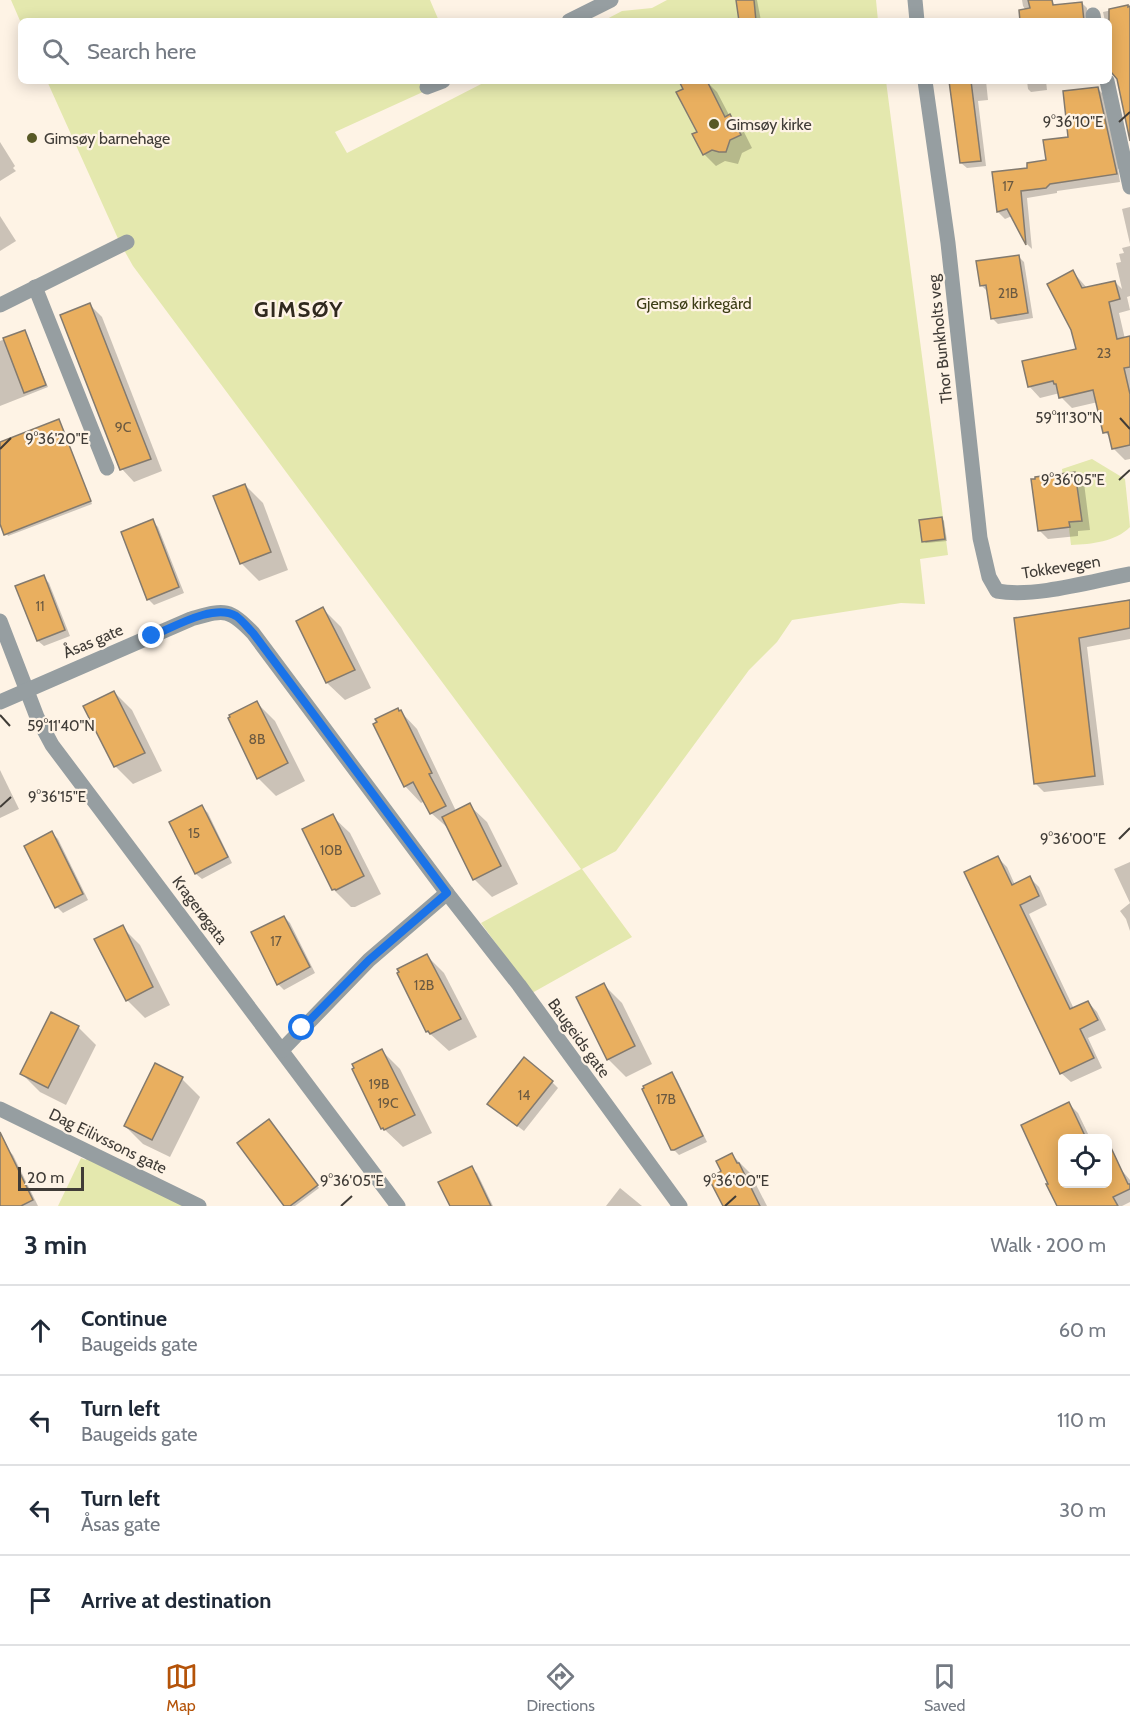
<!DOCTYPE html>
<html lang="en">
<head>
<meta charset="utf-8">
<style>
  body { margin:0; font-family:Cabin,sans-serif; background:#f6f6f7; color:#1f2937 }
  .controls { position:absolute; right:18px; bottom:18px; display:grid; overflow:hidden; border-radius:9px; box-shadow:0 3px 15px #0003 }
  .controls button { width:54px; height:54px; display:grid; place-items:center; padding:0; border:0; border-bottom:2px solid #e0e1e3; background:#fff; color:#1f2937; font:30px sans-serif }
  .scale { position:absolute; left:18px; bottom:15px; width:66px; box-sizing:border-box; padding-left:6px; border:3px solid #403c37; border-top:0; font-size:16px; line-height:21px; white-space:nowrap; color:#403c37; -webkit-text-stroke:4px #fef3e5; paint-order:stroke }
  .stop { position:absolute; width:18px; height:18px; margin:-14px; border:4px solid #1a73e8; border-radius:50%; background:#fff }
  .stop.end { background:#1a73e8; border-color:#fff; box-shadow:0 2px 6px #0008 }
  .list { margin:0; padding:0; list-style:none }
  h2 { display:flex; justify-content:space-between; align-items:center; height:78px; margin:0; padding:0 24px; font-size:26px }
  h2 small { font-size:20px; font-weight:400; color:#747a83 }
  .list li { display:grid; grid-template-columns:39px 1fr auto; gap:18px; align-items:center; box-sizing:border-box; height:90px; padding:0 24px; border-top:2px solid #e0e1e3 }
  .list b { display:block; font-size:22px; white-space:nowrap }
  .list p { margin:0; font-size:20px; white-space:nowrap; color:#747a83 }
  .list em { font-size:20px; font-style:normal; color:#747a83 }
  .icon { flex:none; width:33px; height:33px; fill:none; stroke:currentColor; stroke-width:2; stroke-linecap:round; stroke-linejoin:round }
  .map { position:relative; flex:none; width:1130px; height:1206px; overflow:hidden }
  .search { position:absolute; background:#fff; box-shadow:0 3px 15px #0003; left:18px; right:18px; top:18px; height:66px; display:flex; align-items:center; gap:15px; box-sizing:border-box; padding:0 21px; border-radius:9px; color:#747a83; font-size:22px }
  .sheet { height:438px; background:#fff }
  nav { display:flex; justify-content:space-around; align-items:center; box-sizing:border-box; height:84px; border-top:2px solid #e0e1e3; background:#fff; font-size:16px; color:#747a83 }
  nav a { display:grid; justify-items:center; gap:3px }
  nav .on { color:#b45309 }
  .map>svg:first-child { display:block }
</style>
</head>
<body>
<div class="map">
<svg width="1130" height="1206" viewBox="0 0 1130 1206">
  <rect width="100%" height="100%" fill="#fef3e5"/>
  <!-- green -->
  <g fill="#e4e8ae">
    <polygon points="11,0 430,0 439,21 21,21 21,23"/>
    <polygon points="667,0 876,0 878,21 603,21 622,11 652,8"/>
    <polygon points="47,81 447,81 335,132 347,153 487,81 886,81 948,555 920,559 925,604 901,603 792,620 777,642 749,670 616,851 582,869 632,937 532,993 481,923 581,869 133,266 120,243"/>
    <path d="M1092 459 1125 479 1130 527C1115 542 1092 544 1071 545L1062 469Z"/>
    <polygon points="77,1145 199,1206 58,1206 81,1158 86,1160"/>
  </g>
  <!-- shadow -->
  <g fill="#0003">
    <polygon points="738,0 757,0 761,21 741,21"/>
    <polygon points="1022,0 1052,0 1055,7 1082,3 1087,8 1088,21 1033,21 1023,6"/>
    <polygon points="1130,6 1130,134 1118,78 1109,59 1109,21 1105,21 1103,12"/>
    <polygon points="681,81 706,81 717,92 729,115 742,128 752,148 742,153 738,164 725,161 716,166 704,154 685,89"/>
    <polygon points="950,81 986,81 988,100 978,101 986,166 967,168 961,163"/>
    <polygon points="1027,81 1046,81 1047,90 1031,92 1028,89"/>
    <polygon points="1098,89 1105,96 1121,168 1118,169 1120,182 1057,191 1057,193 1027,198 1032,249 1027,244 1012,216 1005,219 998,212 1029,169 1048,162 1070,138"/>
    <polygon points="0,142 15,166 13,168 16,171 0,181"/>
    <polygon points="1130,207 1130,244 1122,209"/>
    <polygon points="0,216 16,241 0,251"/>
    <polygon points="1130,246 1130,296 1127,297 1130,310 1119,313 1125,339 1130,338 1130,459 1125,460 1114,449 1112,439 1105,432 1098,402 1072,408 1061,397 1060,393 1040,398 1029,386 1077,350 1073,272 1087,288 1115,282 1122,289 1116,263 1121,262 1119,254 1124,253 1122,248"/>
    <polygon points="1018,256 1024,262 1033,318 998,324 992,318 987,291 981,285"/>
    <polygon points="90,305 102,317 162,471 134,482 122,469 62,316"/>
    <polygon points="25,331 48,387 0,406 0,341"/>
    <polygon points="59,421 92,504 8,536 0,520 0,444"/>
    <polygon points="1075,473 1084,483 1090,530 1078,531 1078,536 1048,539 1039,530"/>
    <polygon points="245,485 263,503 288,570 259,581 241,563"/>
    <polygon points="942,518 944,521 947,541 926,543 923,541"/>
    <polygon points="152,521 158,527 184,593 154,605 148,599"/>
    <polygon points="43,577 49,583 70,636 44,646 38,641"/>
    <polygon points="1130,599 1130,639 1087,647 1104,785 1044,792 1035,783 1015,619 1123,603 1123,601"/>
    <polygon points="323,609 341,627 371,688 345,700 327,683 298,622"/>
    <polygon points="114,692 132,710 162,771 133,784 115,766"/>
    <polygon points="257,703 275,721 305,781 276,796 258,778"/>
    <polygon points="401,712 417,729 456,811 469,805 487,822 518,884 492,897 474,879 449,829 431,813 425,801 421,803 405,786"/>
    <polygon points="0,770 19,809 0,818"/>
    <polygon points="202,807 208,813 232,863 202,879 196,874"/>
    <polygon points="332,816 350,833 381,894 355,907 351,907 333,889"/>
    <polygon points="52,833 58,839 88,900 63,913 57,907"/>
    <polygon points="998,858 1007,867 1015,885 1030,878 1039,887 1047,905 1029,914 1074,1009 1088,1002 1097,1012 1106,1030 1088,1038 1102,1068 1071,1082 1061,1073"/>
    <polygon points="1130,862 1130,931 1126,919 1120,911 1130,903 1114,869"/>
    <polygon points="284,917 290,923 315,973 284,990 278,984"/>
    <polygon points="122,927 140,945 170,1005 145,1018 127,1000"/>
    <polygon points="427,956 444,973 477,1037 449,1051 427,1031"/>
    <polygon points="604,985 622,1003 652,1064 626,1077 608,1059"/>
    <polygon points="78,1027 96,1045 66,1105 40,1092 22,1074"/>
    <polygon points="382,1051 400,1069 432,1133 403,1147 383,1128"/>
    <polygon points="672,1074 677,1080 707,1142 679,1155 673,1149"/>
    <polygon points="182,1079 200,1097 170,1157 143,1144 125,1126"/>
    <polygon points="552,1082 558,1088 524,1131 495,1109"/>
    <polygon points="1069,1104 1078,1113 1090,1138 1062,1138 1062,1184 1108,1184 1118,1166 1130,1180 1130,1202 1122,1206 1059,1206 1048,1179"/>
    <polygon points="271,1124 319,1188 295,1206 286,1206"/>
    <polygon points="7,1149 13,1155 38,1206 3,1206 0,1201 0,1152"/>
    <polygon points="732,1155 750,1173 767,1206 724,1206 723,1172"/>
    <polygon points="471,1168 477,1173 493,1206 451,1206"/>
    <polygon points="620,1188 642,1206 606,1206"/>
  </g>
  <!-- building -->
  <g fill="#e9af5f" stroke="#837a6e" stroke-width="1.5">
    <polygon points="736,0 754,0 756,21 739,21"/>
    <polygon points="1028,0 1052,0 1053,5 1082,2 1084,21 1020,21 1019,10 1030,8"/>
    <polygon points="1128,5 1128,7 1130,6 1130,141 1117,79 1111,72 1109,65 1109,9"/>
    <polygon points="679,81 707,81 725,117 730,114 741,135 730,140 726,152 719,152 712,150 703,155 692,134 697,132 676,92 683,89"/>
    <polygon points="949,81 971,81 981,161 960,163"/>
    <polygon points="1098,87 1117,174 1050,184 1046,188 1021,191 1026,245 1007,209 997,212 992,172 1027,168 1027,163 1046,160 1043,140 1068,137 1063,91"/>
    <polygon points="1019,255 1028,313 991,319 986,285 980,286 976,261"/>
    <polygon points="1073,270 1082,288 1115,281 1120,299 1109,302 1117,339 1130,336 1130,367 1124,368 1130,394 1130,445 1112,449 1108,432 1103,433 1093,390 1059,398 1056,384 1054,384 1053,381 1028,387 1022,361 1076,349 1071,330 1047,284"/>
    <polygon points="90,303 151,459 120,470 60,315"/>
    <polygon points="25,330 46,385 24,393 3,338"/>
    <polygon points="59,419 91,501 4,535 0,524 0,442"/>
    <polygon points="1075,472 1082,521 1069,522 1070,527 1038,531 1031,479 1035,479 1035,477"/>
    <polygon points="245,484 271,552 240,564 213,496"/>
    <polygon points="942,517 945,539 922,542 919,520"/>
    <polygon points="153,519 179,587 147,600 121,532"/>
    <polygon points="44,575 65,630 37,641 15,586"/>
    <polygon points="1130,600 1130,628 1079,638 1095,776 1034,784 1014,618"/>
    <polygon points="323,607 355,670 326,683 296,621"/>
    <polygon points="114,691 145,753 114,767 83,706"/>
    <polygon points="257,701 288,763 257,779 228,718 230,717 229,715"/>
    <polygon points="398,708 399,711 401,710 432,773 429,774 446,806 430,814 413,782 404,787 373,724 377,722 375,719"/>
    <polygon points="470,803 501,866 473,880 442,817"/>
    <polygon points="202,805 228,857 195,874 169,822"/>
    <polygon points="333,814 364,876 336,890 335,889 332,890 302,829"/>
    <polygon points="52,831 83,894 55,908 24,846"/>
    <polygon points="998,856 1012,885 1030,876 1039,896 1020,905 1070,1009 1088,1001 1098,1020 1080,1029 1094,1058 1060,1074 964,872"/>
    <polygon points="284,916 310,967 277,985 251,932"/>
    <polygon points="123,925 153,987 126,1001 94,939"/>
    <polygon points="427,954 461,1019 430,1034 428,1031 426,1032 397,973 399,972 397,969"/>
    <polygon points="604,983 635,1046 607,1060 576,997"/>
    <polygon points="51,1012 79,1026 48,1088 20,1074"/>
    <polygon points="382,1049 415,1115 384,1130 383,1128 381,1129 352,1069 354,1068 352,1064"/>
    <polygon points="524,1057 553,1081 517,1126 487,1104"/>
    <polygon points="155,1063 183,1077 152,1140 124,1126"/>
    <polygon points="672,1072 703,1136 674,1150 671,1150 642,1089 644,1088 643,1086"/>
    <polygon points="1069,1102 1086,1138 1062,1138 1062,1184 1107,1184 1107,1139 1128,1184 1130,1184 1130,1189 1113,1197 1118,1206 1057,1206 1046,1184 1048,1184 1021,1125"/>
    <polygon points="269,1119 318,1185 290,1206 284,1206 237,1143"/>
    <polygon points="0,1132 33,1200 21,1206 0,1206"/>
    <polygon points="732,1153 737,1163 739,1163 760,1206 723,1206 709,1179 721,1171 716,1161"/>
    <polygon points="472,1166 491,1206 450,1206 438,1182"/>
  </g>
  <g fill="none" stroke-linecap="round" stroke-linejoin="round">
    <!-- minor -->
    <g stroke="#969ea1" stroke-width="15">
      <polyline points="915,0 917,21"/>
      <polyline points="1093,15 1094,21"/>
      <polyline points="569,21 611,0"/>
      <path d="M925 81 948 243 980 538 989 577 997 591C1035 598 1092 581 1130 574"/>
      <polyline points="1107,81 1130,187"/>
      <polyline points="427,87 443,81"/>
      <polyline points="35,287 107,468"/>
      <polyline points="0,305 127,242"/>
      <polyline points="0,621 37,717 52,745 398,1206"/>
      <path d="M0 702 191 619C224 610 228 607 253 633L447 893 519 985 680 1206"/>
      <polyline points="282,1050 369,960 447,893"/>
      <polyline points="0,1109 199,1206"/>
    </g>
  </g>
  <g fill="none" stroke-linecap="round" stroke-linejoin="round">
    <!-- route -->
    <path stroke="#1a73e8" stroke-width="8" d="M152 636C174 627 214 603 236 616 242 620 248 628 253 633L447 893 369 960 302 1028"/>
  </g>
  <!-- ticks -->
  <path fill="none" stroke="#403c37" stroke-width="2" d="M1119 122 1130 112M1120 418 1130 429M0 449 11 438M1119 480 1130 470M0 715 10 726M0 807 11 797M1119 839 1130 828M341 1206 352 1196M725 1206 736 1196"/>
  <!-- markers -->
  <g fill="#585926" stroke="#fef3e5" stroke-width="2">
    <circle cx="714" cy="124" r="6"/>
    <circle cx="32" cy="138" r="6"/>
  </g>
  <g text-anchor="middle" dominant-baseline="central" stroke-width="4.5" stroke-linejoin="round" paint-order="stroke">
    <!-- number labels -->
    <g font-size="14" fill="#6a5941">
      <text x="1008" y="186">17</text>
      <text x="1008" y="293">21B</text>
      <text x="1104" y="353">23</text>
      <text x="123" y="427">9C</text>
      <text x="40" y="606">11</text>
      <text x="257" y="739">8B</text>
      <text x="194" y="833">15</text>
      <text x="331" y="850">10B</text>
      <text x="276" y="941">17</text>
      <text x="424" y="985">12B</text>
      <text x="379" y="1084">19B</text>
      <text x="524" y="1095">14</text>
      <text x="666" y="1099">17B</text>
      <text x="388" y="1103">19C</text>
    </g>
    <!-- poi labels -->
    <g font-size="16" fill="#403c37" stroke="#fef3e5" text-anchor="start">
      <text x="726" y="124">Gimsøy kirke</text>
      <text x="44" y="138">Gimsøy barnehage</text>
    </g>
    <!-- park labels -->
    <g font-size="16" fill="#3b3c14" stroke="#fef3e5">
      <text x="694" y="303">Gjemsø kirkegård</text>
    </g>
    <!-- street labels -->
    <g font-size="16" fill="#403c37" stroke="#fef3e5">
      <text transform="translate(940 339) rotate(-96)">Thor Bunkholts veg</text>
      <text transform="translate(1061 567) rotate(-9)">Tokkevegen</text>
      <text transform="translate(93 641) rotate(-23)">Åsas gate</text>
      <text transform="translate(200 910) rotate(53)">Kragerøgata</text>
      <text transform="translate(579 1038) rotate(54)">Baugeids gate</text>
      <text transform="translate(108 1141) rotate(26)">Dag Eilivssons gate</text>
    </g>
    <!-- district labels -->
    <g font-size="22" font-weight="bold" letter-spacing="1.5" fill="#30291e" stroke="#fef3e5">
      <text x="299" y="309">GIMSØY</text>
    </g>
  </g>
  <g font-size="15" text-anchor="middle" fill="#403c37" stroke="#fef3e5" stroke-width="4.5" stroke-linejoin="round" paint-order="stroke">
    <text x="1073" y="127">9°36'10"E</text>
    <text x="1069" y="423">59°11'30"N</text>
    <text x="57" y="444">9°36'20"E</text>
    <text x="1073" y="485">9°36'05"E</text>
    <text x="61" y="731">59°11'40"N</text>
    <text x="57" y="802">9°36'15"E</text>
    <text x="1073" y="844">9°36'00"E</text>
    <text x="352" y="1186">9°36'05"E</text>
    <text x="736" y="1186">9°36'00"E</text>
  </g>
</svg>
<div class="controls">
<button><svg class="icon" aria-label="locate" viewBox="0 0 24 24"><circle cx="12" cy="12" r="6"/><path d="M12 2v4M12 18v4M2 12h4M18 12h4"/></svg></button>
</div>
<div class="scale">20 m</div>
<div class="stop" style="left:302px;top:1028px"></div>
<div class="stop end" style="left:152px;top:636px"></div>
<div class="search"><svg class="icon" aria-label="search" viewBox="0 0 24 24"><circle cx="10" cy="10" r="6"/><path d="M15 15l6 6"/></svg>Search here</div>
</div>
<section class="sheet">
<h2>3 min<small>Walk · 200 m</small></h2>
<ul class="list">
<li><svg class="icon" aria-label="ahead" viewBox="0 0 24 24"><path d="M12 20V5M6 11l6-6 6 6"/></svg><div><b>Continue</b><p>Baugeids gate</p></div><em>60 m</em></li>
<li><svg class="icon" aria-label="left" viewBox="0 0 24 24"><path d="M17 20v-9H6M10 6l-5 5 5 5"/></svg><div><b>Turn left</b><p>Baugeids gate</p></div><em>110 m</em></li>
<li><svg class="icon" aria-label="left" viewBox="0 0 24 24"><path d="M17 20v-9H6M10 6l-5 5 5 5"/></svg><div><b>Turn left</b><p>Åsas gate</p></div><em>30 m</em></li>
<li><svg class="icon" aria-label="arrive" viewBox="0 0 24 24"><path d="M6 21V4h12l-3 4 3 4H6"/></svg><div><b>Arrive at destination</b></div></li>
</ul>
</section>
<nav>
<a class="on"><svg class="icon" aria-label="map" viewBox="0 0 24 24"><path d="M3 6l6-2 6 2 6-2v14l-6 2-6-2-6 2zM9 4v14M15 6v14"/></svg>Map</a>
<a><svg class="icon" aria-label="directions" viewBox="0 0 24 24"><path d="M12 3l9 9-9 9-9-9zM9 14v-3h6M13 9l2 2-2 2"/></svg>Directions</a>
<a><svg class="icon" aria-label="saved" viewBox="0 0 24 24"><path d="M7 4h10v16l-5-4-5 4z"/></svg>Saved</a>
</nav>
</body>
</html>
